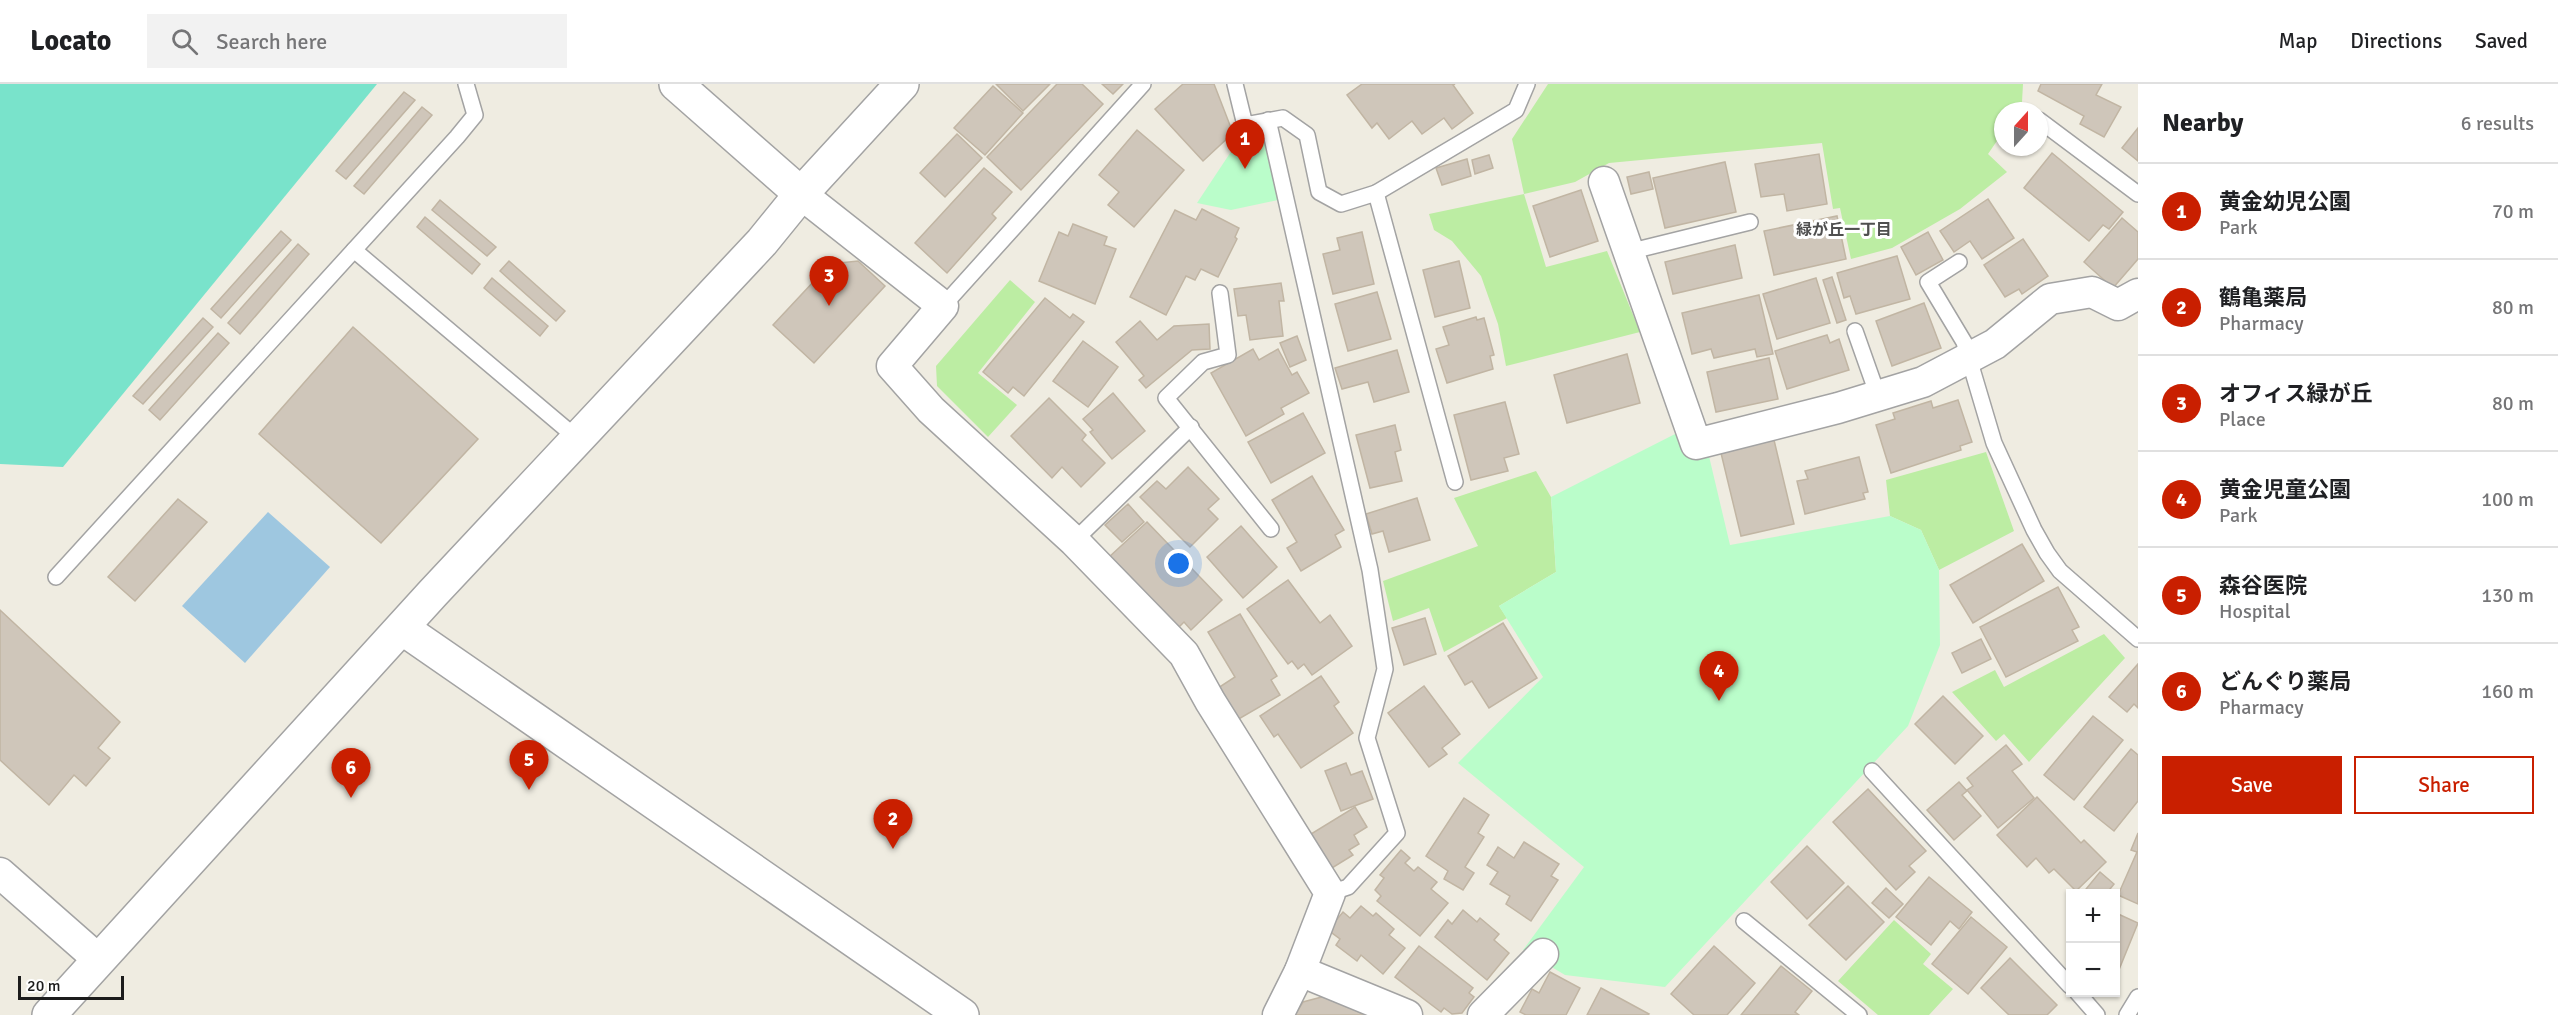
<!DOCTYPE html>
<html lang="en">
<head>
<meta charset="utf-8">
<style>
  body { margin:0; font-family:Signika,"Noto Sans JP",sans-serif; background:#f2f2f2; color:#202124 }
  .controls { position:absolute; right:18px; bottom:18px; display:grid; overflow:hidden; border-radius:0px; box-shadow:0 2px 4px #0004 }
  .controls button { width:54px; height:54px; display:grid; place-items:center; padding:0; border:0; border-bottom:2px solid #e0e0e0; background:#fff; color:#202124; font:30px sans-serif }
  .compass { position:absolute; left:1994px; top:18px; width:54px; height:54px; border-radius:50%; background:#fff; box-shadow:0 2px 4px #0004; rotate:21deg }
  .scale { position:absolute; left:18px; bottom:15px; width:106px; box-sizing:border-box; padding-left:6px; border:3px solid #1c1c1c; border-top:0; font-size:16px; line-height:21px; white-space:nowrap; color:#1c1c1c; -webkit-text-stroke:4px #fff; paint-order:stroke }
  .you { position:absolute; left:1179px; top:480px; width:21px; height:21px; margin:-15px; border:4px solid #fff; border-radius:50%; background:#1a73e8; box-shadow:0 0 0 9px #1a73e833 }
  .badge { display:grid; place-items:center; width:39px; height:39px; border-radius:50%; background:#c91f00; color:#fff; font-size:20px; font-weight:700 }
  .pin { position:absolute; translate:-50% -50px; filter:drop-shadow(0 2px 3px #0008) }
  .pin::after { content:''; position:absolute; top:32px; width:21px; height:18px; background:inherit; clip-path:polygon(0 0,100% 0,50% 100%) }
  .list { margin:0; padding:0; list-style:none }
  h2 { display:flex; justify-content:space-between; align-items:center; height:78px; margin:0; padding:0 24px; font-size:26px }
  h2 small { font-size:20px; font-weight:400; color:#757577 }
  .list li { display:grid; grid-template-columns:39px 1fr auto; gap:18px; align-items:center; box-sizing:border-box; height:96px; padding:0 24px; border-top:2px solid #e0e0e0 }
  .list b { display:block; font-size:22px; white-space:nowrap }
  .list p { margin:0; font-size:20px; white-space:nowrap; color:#757577 }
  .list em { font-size:20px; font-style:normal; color:#757577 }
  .actions { display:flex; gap:12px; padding:18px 24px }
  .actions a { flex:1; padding:14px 0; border:2px solid #c91f00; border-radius:0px; text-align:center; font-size:21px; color:#c91f00 }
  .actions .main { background:#c91f00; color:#fff }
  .icon { flex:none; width:33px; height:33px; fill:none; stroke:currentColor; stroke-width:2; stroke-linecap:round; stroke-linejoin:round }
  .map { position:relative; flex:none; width:2138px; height:931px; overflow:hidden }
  header { display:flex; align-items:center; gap:36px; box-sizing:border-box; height:84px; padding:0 30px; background:#fff; border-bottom:2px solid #e0e0e0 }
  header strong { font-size:28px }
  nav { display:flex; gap:33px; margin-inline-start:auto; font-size:21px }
  .search { width:420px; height:54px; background:#f2f2f2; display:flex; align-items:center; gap:15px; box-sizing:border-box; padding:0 21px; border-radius:0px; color:#757577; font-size:22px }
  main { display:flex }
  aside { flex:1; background:#fff }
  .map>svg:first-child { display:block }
</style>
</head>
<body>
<header>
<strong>Locato</strong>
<div class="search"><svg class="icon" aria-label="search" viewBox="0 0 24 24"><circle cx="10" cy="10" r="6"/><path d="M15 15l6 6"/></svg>Search here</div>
<nav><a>Map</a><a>Directions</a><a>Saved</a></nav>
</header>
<main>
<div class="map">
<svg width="2138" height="931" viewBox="0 0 2138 931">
  <rect width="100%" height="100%" fill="#efece1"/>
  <!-- grass -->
  <g fill="#bceda3">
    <polygon points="1548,0 2023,0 2022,18 2016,27 2003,27 2003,48 1988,70 2007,88 1960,125 1892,164 1851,175 1840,124 1833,125 1822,59 1609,79 1575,98 1524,110 1546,183 1607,167 1640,248 1506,282 1498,240 1481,192 1452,157 1434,146 1429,130 1524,110 1512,55"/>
    <polygon points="1010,196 1035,218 978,289 1017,321 988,353 937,302 936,282"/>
    <polygon points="1986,368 2014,447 1939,486 1921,446 1890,432 1886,396"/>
    <polygon points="1536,387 1551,413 1556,488 1499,522 1507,534 1444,568 1429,524 1393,537 1383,497 1478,462 1454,414"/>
    <polygon points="2104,550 2125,574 2029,678 2004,650 1996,657 1952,608 1995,586 2004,603"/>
    <polygon points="1894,836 1931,870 1923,880 1953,905 1929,931 1878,931 1838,897"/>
  </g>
  <!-- park -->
  <g fill="#bafdca">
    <polygon points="1263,52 1278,116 1231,126 1197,119 1240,54"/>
    <polygon points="1679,348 1689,373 1708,368 1730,461 1890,432 1921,446 1939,486 1940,561 1908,642 1665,903 1565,891 1523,866 1584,783 1458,679 1543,593 1499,522 1556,488 1551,413"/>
  </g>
  <!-- pitch -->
  <polygon fill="#79e3cb" points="0,0 377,0 63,383 0,380"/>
  <!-- water -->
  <polygon fill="#9ec7e0" points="268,428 330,483 245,579 182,522"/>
  <!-- building -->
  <g fill="#cfc6ba" stroke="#c1b5a3" stroke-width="1.5">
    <polygon points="996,0 1050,0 1023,27"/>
    <polygon points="1057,0 1082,0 1103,20 1021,106 987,73"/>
    <polygon points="1102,0 1123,0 1113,10"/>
    <polygon points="1183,0 1214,0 1233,49 1203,77 1155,25"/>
    <polygon points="1362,0 1455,0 1453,1 1473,29 1452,45 1444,34 1422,50 1412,37 1389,55 1377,39 1372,44 1347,11"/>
    <polygon points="2041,0 2102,0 2096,11 2121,23 2104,53 2080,40 2084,32 2038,7"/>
    <polygon points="993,2 1023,29 985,71 954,44"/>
    <polygon points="404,8 415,16 346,95 336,87"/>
    <polygon points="422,23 432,31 364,110 354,102"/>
    <polygon points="2138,44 2138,77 2122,64"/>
    <polygon points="1137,46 1184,86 1134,143 1108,121 1119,108 1099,91"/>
    <polygon points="957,50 982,74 945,113 920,89"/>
    <polygon points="2052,69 2123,128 2109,145 2103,141 2089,157 2024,104"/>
    <polygon points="1819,70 1827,120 1787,127 1784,110 1761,113 1755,80"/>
    <polygon points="1489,71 1493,84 1475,90 1472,76"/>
    <polygon points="1467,75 1471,92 1442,101 1436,84"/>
    <polygon points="1725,78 1736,128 1665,144 1653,94"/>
    <polygon points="984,84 1012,108 992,130 996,134 947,189 915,159"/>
    <polygon points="1649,88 1653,105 1631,110 1627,93"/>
    <polygon points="1581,106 1598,157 1550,173 1533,122"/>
    <polygon points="1988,115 2014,154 1982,175 1970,157 1954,168 1940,147"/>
    <polygon points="440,116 496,163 487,172 432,126"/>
    <polygon points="1202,125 1239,144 1235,153 1237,155 1218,193 1201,185 1195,196 1186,192 1166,231 1130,213 1175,126 1196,136"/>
    <polygon points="1837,132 1846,175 1774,191 1764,147"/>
    <polygon points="425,133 480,180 472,190 417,143"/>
    <polygon points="2122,134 2138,148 2138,175 2113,204 2084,178"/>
    <polygon points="1073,140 1107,153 1104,161 1116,165 1095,220 1039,197 1059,148 1068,152"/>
    <polygon points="281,147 291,156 221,234 211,225"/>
    <polygon points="1362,148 1374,200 1333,210 1323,170 1340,166 1337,154"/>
    <polygon points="1928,148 1943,176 1916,191 1901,163"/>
    <polygon points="2023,155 2048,192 2022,210 2019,205 2005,213 1984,181"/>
    <polygon points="298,160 309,170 240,250 228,239"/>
    <polygon points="1735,161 1742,194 1673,210 1665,178"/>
    <polygon points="1897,172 1910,215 1856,230 1850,212 1844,214 1837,189"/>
    <polygon points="509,177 565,227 556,237 500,187"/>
    <polygon points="858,177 885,202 814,279 773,241 830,180"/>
    <polygon points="1459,177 1470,224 1435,233 1423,186"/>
    <polygon points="1832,193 1846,236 1837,239 1823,196"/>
    <polygon points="492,194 548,242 540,252 484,204"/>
    <polygon points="1816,194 1830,239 1777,255 1763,210"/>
    <polygon points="1281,199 1284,217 1279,217 1283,252 1250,256 1246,231 1238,232 1234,205"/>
    <polygon points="1377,208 1391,255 1348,267 1335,220"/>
    <polygon points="1759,211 1773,270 1757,273 1755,265 1714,274 1711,265 1692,270 1682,229"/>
    <polygon points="1045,214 1070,234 1073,230 1084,238 1024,312 1013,303 1008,309 983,288"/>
    <polygon points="1924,219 1941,264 1892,282 1876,237"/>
    <polygon points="1476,233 1477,236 1484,234 1494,271 1490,272 1493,285 1447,299 1436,265 1449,261 1443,243"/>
    <polygon points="203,234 213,243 143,320 133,312"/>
    <polygon points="1140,237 1157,256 1174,242 1209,240 1210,265 1192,266 1146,304 1139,296 1144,292 1116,258"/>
    <polygon points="353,243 478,355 381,459 259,350"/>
    <polygon points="218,249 229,259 160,336 149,326"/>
    <polygon points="1827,251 1830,259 1839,255 1849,286 1787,305 1775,267"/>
    <polygon points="1297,252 1306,276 1290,283 1280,259"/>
    <polygon points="1083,257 1118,283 1088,323 1053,297"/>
    <polygon points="1253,265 1259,276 1278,265 1292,291 1297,288 1309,309 1281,324 1284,330 1246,352 1211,289"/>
    <polygon points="1397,266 1409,308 1374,318 1368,298 1342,305 1335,284"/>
    <polygon points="1627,270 1640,319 1567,339 1554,291"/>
    <polygon points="1769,274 1778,315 1716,328 1707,288"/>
    <polygon points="1113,309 1145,347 1112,375 1090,348 1093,346 1083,335"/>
    <polygon points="1049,314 1086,351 1082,356 1105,379 1081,403 1062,383 1052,394 1011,352"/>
    <polygon points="1958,316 1972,358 1960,362 1961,366 1891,389 1876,341 1895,335 1893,329 1931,317 1933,324"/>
    <polygon points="1505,318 1519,370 1504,374 1508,387 1471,396 1454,331"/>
    <polygon points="1303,329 1325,369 1271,399 1248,358"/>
    <polygon points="1395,341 1401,366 1395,368 1402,397 1370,404 1356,351"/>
    <polygon points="1774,356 1794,440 1741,452 1721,369"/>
    <polygon points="1859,373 1868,408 1863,409 1865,415 1805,430 1797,397 1808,395 1805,387"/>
    <polygon points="1188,383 1219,415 1208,425 1218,435 1190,463 1140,413 1157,397 1166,405"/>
    <polygon points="1312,392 1344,446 1335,451 1341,463 1301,487 1287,464 1297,458 1272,416"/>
    <polygon points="1417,414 1430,456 1389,468 1383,447 1372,450 1366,430"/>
    <polygon points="178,415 207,438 135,517 108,493"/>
    <polygon points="1128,420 1144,438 1122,458 1105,441"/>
    <polygon points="1147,438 1222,516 1191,546 1184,538 1176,546 1108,474"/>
    <polygon points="1241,442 1277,483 1243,514 1207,473"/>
    <polygon points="2022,460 2044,497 1973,539 1950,501"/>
    <polygon points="1288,496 1320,539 1330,531 1352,562 1312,591 1304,580 1298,585 1292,577 1288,580 1247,525"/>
    <polygon points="2058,503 2079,543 2072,546 2078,557 2006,593 1980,543"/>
    <polygon points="0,526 120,638 98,664 110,674 86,702 74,691 49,721 0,676"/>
    <polygon points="1240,530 1277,592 1271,596 1280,611 1237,636 1218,604 1235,593 1208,548"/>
    <polygon points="1425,534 1436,570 1404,581 1392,544"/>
    <polygon points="1503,539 1537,594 1489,624 1472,597 1465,601 1448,572"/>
    <polygon points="1981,555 1991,575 1962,589 1952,569"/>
    <polygon points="2138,580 2138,624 2134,620 2127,628 2109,613"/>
    <polygon points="1321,592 1339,618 1334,622 1353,649 1301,684 1278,650 1274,653 1260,632"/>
    <polygon points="1424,602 1460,650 1442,664 1447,670 1429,683 1388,629"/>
    <polygon points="1943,612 1983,652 1955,680 1915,640"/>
    <polygon points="2093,632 2123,656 2074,716 2044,691"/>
    <polygon points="2006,661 2022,680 2012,687 2034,714 1998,744 1967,706 1973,702 1967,694"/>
    <polygon points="2131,665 2138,671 2138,717 2114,747 2084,723"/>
    <polygon points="1346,679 1351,691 1362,687 1373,715 1341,727 1325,687"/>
    <polygon points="1959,698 1967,707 1962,711 1981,732 1954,756 1927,726"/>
    <polygon points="1868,705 1926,767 1909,782 1915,788 1896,806 1833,738"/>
    <polygon points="2037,713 2081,759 2084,756 2106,778 2076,807 2054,785 2049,789 2036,774 2027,783 1997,751"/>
    <polygon points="1464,714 1489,731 1478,749 1484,753 1465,783 1474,789 1463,806 1444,795 1448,787 1426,772"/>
    <polygon points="1355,723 1367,743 1354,751 1359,760 1349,766 1353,771 1332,784 1311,750"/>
    <polygon points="2138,749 2138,820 2118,811 2137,768 2131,766"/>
    <polygon points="1524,758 1559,780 1551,792 1558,796 1531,837 1506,820 1510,812 1490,800 1498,788 1487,781 1498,763 1514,774"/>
    <polygon points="1807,762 1844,799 1807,835 1771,798"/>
    <polygon points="1401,766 1410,774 1405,779 1414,787 1418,783 1437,798 1431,805 1448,819 1420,852 1377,817 1381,812 1375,806 1384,794 1380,791"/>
    <polygon points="2100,788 2114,800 2106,810 2082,810"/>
    <polygon points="1929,793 1972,828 1959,845 1950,837 1931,861 1896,833"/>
    <polygon points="1848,802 1884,838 1846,876 1809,841"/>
    <polygon points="1886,804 1903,820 1889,834 1872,819"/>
    <polygon points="1361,822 1373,832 1376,829 1394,845 1389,851 1405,864 1383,890 1361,871 1357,877 1336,861 1340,855 1328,846 1343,828 1350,834"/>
    <polygon points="1463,826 1477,838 1480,834 1499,850 1494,856 1509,869 1487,896 1435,853 1448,836 1452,840"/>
    <polygon points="2116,829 2138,839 2116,893"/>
    <polygon points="1971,833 2007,863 1968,910 1932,880"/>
    <polygon points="1419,862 1473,904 1469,909 1474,913 1462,929 1452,930 1444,924 1441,928 1395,893"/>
    <polygon points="1714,862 1755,899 1727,931 1694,931 1671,910"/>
    <polygon points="2010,874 2057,921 2047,931 2009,931 1981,904"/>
    <polygon points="1781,882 1812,907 1795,928 1799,931 1741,931"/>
    <polygon points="1550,888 1580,904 1566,931 1526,931 1520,928 1532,905 1539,909"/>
    <polygon points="1601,904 1649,930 1648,931 1587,931"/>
    <polygon points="1329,911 1364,931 1295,931 1303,918"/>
  </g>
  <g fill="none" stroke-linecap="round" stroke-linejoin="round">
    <defs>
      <g id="service">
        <polyline points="1235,0 1245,41 1283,34 1307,51 1319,108 1341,120 1376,109 1455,398"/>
        <polyline points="1268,36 1370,486 1385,585 1367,654 1397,749 1348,803 1330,809"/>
        <polyline points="2039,36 2138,110"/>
        <polyline points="1376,109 1516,26 1527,0"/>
        <polyline points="354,166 579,356"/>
        <polyline points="1628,168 1750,138"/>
        <polyline points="1959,178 1928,198 1964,258 1994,359 2034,446 2047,469 2060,487 2138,555"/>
        <polyline points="1220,209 1228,271 1203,278 1166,314 1271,445"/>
        <polyline points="943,222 1143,0"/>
        <polyline points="1855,247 1878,312"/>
        <polyline points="1074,457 1191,343"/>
        <polyline points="56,493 457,53 475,31 466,0"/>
        <polyline points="1872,687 2070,902"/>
        <polyline points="1744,837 1859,931"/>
        <polyline points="2077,908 2097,931"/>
        <polyline points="2127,931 2138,913"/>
      </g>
      <g id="minor">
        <polyline points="1604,98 1696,360 1838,324 1923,298 1995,260 2050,215 2092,208 2118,221 2138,210"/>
        <polyline points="801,110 943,222 892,282 931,326 1074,457 1184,570 1210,617 1330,809 1300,887 1278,931"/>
        <polyline points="0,789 99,876"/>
        <polyline points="1300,887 1407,931"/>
        <polyline points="1483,931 1543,870"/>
      </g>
      <g id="tertiary">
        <polyline points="676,0 801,110"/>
        <polyline points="402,544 962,931"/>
        <polyline points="49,931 433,509 762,158 801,110 902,0"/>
      </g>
    </defs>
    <!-- service casing -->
    <use href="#service" stroke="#a3a3a3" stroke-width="18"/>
    <!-- minor casing -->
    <use href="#minor" stroke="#a3a3a3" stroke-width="33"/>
    <!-- tertiary casing -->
    <use href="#tertiary" stroke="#a3a3a3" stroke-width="36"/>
    <!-- service -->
    <use href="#service" stroke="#fff" stroke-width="15"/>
    <!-- minor -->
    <use href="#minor" stroke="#fff" stroke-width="30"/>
    <!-- tertiary -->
    <use href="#tertiary" stroke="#fff" stroke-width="33"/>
  </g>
  <g text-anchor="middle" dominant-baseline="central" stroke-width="6" stroke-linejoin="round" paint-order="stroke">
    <!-- neighbourhood labels -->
    <g font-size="16" font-weight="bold" fill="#4f4f4f" stroke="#fff">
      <text x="1844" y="146">緑が丘一丁目</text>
    </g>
  </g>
</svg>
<div class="controls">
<button>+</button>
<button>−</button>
</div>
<svg class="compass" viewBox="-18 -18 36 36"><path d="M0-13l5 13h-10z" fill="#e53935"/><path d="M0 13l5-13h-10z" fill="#757577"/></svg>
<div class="scale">20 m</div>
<div class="you"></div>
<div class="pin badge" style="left:1245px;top:85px">1</div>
<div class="pin badge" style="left:893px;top:765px">2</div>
<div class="pin badge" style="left:829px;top:222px">3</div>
<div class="pin badge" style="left:1719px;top:617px">4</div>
<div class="pin badge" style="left:529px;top:706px">5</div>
<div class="pin badge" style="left:351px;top:714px">6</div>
</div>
<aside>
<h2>Nearby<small>6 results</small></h2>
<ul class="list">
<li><span class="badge">1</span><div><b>黄金幼児公園</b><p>Park</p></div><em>70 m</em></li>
<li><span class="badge">2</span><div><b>鶴亀薬局</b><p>Pharmacy</p></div><em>80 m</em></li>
<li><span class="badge">3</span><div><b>オフィス緑が丘</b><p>Place</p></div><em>80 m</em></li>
<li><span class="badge">4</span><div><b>黄金児童公園</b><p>Park</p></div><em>100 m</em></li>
<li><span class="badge">5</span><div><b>森谷医院</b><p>Hospital</p></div><em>130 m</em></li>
<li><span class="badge">6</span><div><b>どんぐり薬局</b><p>Pharmacy</p></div><em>160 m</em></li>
</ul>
<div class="actions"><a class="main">Save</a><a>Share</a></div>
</aside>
</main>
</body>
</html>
